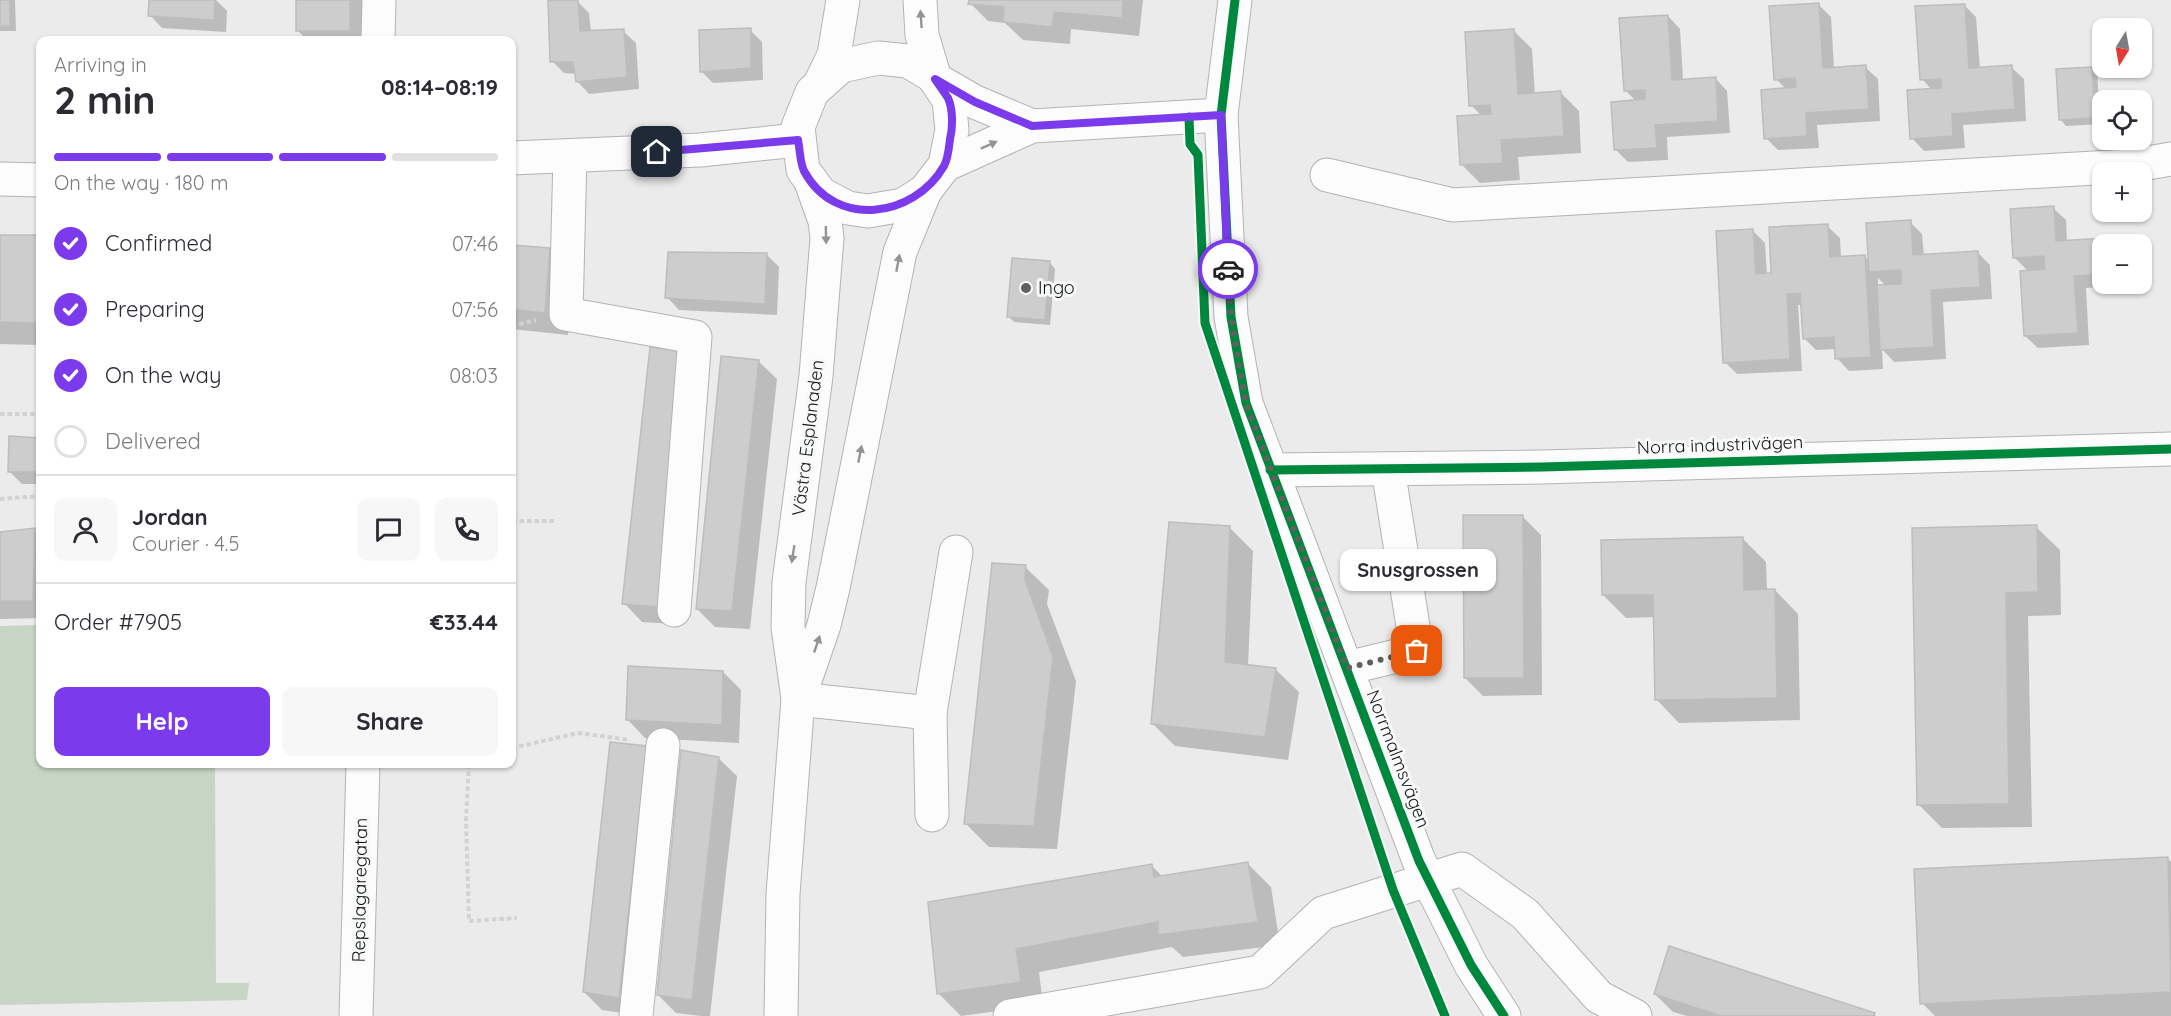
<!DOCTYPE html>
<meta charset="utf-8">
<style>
body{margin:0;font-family:Quicksand,sans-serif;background:#f7f7f7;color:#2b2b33;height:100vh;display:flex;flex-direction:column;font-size:22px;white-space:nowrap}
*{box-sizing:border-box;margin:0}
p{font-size:20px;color:#7c7c81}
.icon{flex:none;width:33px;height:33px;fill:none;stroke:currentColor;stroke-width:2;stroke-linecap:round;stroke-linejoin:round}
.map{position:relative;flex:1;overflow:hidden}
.side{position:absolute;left:36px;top:36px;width:480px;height:732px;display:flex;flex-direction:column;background:#fff;border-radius:12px;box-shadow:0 2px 4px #0004}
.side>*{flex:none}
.needle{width:39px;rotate:191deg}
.controls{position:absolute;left:2092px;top:18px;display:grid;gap:12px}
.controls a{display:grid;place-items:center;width:60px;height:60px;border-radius:12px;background:#fff;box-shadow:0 2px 4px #0004;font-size:30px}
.pin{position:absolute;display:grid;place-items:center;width:51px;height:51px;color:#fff;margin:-26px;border-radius:12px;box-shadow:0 3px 9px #0006}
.courier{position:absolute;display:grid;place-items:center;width:60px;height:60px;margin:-30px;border:4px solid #7c3aed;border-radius:50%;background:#fff;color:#222;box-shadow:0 2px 8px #0007}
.bubble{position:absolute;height:42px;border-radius:12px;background:#fff;box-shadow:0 2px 4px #0004;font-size:20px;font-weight:700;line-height:42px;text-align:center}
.headline em{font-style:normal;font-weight:700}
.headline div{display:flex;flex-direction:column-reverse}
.headline{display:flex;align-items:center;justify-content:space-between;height:102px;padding:0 18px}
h1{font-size:39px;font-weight:700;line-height:45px}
.bar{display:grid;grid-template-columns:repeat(4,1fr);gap:9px 6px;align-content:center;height:72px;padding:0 18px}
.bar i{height:8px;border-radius:4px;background:#e1e1e2}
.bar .selected{background:#7c3aed}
.bar p{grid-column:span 4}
.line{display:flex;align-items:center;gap:15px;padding:0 18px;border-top:2px solid #e1e1e2}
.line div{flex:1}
.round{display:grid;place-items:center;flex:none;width:63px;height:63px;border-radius:12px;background:#f7f7f7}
ol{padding:0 18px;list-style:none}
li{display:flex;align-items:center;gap:18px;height:66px}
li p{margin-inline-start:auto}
li .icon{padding:6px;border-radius:50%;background:#7c3aed;color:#fff;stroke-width:4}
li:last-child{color:#7c7c81}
li i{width:33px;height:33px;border:3px solid #e1e1e2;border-radius:50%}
.action{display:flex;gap:12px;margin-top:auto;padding:12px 18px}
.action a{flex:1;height:69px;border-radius:12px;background:#7c3aed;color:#fff;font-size:24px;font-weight:700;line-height:69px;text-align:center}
.action a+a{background:#f7f7f7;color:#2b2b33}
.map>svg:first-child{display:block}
.green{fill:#c7d6c4}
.shadow{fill:#0003;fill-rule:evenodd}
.building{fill:#cecdce;stroke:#bdbdbd;stroke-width:1.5}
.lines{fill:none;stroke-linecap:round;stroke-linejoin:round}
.minor-casing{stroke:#b3b3b3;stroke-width:35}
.path{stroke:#d2d2d2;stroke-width:4;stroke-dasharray:4.5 3;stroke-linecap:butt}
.minor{stroke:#fcfcfc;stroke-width:33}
.cycleway-casing{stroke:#f8f9fa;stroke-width:13}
.cycleway{stroke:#00873e;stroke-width:9}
.oneway{fill:#949494}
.done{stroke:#606060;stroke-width:6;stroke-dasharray:0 10.8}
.route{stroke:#7c3aed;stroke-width:8}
.poi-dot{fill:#606060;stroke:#f8f9fa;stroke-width:2}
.labels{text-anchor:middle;stroke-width:6;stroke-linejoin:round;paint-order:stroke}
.poi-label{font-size:18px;fill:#151515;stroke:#f8f9fa;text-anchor:start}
.street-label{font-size:18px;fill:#151515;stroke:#f8f9fa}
</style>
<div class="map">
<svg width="2171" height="1016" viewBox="0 0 2171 1016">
<rect width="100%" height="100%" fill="#ebebeb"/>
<polygon class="green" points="40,625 40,764 215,764 216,983 249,983 247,1000 0,1005 0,626"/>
<g class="shadow">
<polygon points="0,0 15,0 16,31 0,31"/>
<polygon points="151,0 216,0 227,11 226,32 162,28 150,15"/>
<polygon points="297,0 362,0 362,40 307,40 297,30"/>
<polygon points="550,0 577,1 589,13 591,32 623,31 636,43 639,89 589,94 577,81 576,74 564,73 552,61"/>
<polygon points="970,0 1143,0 1139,36 1071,29 1070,44 1023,40 1005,23 988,21 970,3"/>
<polygon points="1818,4 1831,17 1834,69 1865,67 1878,79 1880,121 1817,125 1819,148 1778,150 1766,138 1786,89 1776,79"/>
<polygon points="1964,5 1976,17 1980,69 2011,67 2024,79 2026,121 1963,125 1965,148 1924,151 1912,138 1932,90 1922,79"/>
<polygon points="1668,16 1680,29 1683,80 1715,78 1727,91 1730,133 1667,137 1668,160 1628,162 1616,150 1636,101 1625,90"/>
<polygon points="750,30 762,42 763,80 713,83 701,71"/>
<polygon points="1514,31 1532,49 1535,95 1561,93 1579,111 1581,153 1518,157 1520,180 1480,183 1461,164 1482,116 1471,105"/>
<polygon points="2092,68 2097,74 2101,124 2066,126 2061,120"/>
<polygon points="2053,208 2066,220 2067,242 2121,239 2127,244 2103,244 2103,284 2135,285 2086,288 2089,345 2038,348 2025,336 2029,272 2014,257"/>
<path d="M1910,222L1922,234L1924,256L1978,253L1990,265L1992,299L1943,302L1946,359L1894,362L1882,349L1883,369L1849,371L1837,358L1836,349L1816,350L1804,338L1802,305H1798L1802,371L1737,374L1725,362L1752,230L1765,243L1767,275H1773L1827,226L1840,238L1841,258L1865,256L1870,262ZM1878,278L1886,286H1878Z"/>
<polygon points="40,236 40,345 0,344 0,237"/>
<polygon points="512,246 550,249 573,273 568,335 512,329"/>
<polygon points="767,255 779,267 777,315 679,310 667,297"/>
<polygon points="1050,263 1055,269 1050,325 1014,322 1008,316"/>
<polygon points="651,349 675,624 642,622 624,603"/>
<polygon points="758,361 777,379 750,629 715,627 697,609"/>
<polygon points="10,437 40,439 40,484 22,484 10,472"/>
<polygon points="1522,516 1541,535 1542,695 1483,696 1465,678"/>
<polygon points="1229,527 1253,551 1248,666 1275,669 1299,692 1288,760 1175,746 1152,723"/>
<polygon points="2036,527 2060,550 2061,615 2028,616 2032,827 1942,828 1919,805 1914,529"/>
<polygon points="34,530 40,536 40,618 0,619 0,533"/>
<polygon points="1743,539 1766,562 1767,591 1775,590 1798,614 1800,720 1679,723 1656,699 1655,617 1626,618 1603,595"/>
<polygon points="1025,567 1049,590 1047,604 1076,681 1057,849 989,847 966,824"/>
<polygon points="723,672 741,690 739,743 645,738 627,719"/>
<polygon points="646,748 636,1015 602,1010 584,992"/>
<polygon points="718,758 737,776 710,1016 701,1016 676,1013 658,995"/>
<polygon points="2167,858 2171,862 2171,1016 1935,1016 1922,1003"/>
<polygon points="1248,864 1271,887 1280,945 1183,957 1172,947 1039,972 1043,1005 961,1016 938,993 1152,866 1163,877"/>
<polygon points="1655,994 1874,1015 1876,1016 1687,1016 1673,1012"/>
</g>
<g class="building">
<rect x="0" y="0" width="10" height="26"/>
<polygon points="149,0 215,0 214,20 148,16"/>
<rect x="296" y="0" width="54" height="31"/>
<polygon points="548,0 578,0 580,31 624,29 627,77 576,82 573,62 550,62"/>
<polygon points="969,0 1123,0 1122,18 1054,12 1052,27 1003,22 1004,7 968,4"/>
<polygon points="1819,3 1823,68 1866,65 1869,109 1806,113 1807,136 1764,139 1761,90 1796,87 1795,78 1774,80 1769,6"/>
<polygon points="1965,4 1969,68 2012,65 2015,109 1952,114 1953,136 1910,139 1907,90 1941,88 1941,79 1920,80 1915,6"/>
<polygon points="1668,15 1672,80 1716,77 1718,121 1655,125 1657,148 1614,150 1611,102 1645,99 1645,90 1624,91 1619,18"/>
<polygon points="751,28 751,68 700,72 699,30"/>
<polygon points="1514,29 1518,94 1561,91 1564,136 1501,140 1503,163 1460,165 1457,116 1491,114 1490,105 1469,106 1465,32"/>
<polygon points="2092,67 2095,118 2059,120 2056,69"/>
<polygon points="2054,206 2056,241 2121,237 2122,244 2103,244 2103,274 2074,276 2078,333 2024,336 2020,271 2045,269 2044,256 2013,258 2010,209"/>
<polygon points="1911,220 1913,255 1978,251 1980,287 1931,290 1934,347 1880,350 1877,285 1901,284 1901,270 1869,272 1866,223"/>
<polygon points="1828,224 1830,257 1865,255 1871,357 1835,359 1834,337 1803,339 1800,293 1787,294 1790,359 1723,363 1716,231 1753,229 1756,274 1771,273 1769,227"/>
<polygon points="0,235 40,235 40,323 0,322"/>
<polygon points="512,245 550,248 545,313 512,309"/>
<polygon points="668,252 767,253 765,304 665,298"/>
<polygon points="1012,258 1050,261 1045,320 1007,317"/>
<polygon points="650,347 684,351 658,607 622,604"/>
<polygon points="721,356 759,360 732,611 696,609"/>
<polygon points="9,436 40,438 40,472 8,472"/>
<polygon points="1463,515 1523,515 1524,678 1464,678"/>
<polygon points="1169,522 1230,526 1225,662 1276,668 1265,737 1151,724"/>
<polygon points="2037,525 2038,592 2006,593 2009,804 1917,805 1912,528"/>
<polygon points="35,528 33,601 0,601 0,532"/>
<polygon points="1743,537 1744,590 1775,589 1777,698 1655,700 1653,595 1602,595 1601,540"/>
<polygon points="992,563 1026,565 1025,580 1053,657 1034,826 964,824"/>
<polygon points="628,666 723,671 722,725 626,720"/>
<polygon points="610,742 647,746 619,998 583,992"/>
<polygon points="681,750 719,757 692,1000 657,995"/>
<polygon points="2168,857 2171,992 1920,1004 1914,869"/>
<polygon points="1248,862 1258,922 1158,935 1158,922 1016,949 1021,982 937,994 928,902 1152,864 1154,877"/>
<polygon points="1669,946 1875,1013 1874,1016 1721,1016 1654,994"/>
</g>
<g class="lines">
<defs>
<g id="minor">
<polyline points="920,0 922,35 935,79"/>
<polyline points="1235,0 1221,115 1231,317 1246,403 1419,861 1471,965 1504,1016"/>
<polyline points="378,40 379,0"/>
<polygon points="878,58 908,61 933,76 949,100 952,130 945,165 925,191 903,205 868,211 848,208 821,194 803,170 798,127 812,92 841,66"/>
<polyline points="935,79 975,102 1032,126"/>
<polyline points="820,84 834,55 843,0"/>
<polyline points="570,156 566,314 695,337 674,610"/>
<polyline points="512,158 700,150 798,140"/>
<polyline points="945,165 1032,126 1221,115"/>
<polyline points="1327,175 1453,205 2130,166 2171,159"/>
<polyline points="0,179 40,180"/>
<polyline points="1270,470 1542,467 2171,449"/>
<polyline points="1347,668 1417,651 1388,469"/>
<polyline points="800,695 824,625 833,588 900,252 925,191"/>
<polyline points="798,699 930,713 932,815"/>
<polyline points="930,713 956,552"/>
<polyline points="356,1016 363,764"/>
<polyline points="636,1016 663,745"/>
<polyline points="781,1016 783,894 798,699 788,627 789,582 816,376 827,238 825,221 810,179"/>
<polyline points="1010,1016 1260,972 1323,913 1462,869 1525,914 1599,997 1635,1016"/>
</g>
</defs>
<use href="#minor" class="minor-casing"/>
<g class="path">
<polyline points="512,326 536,320"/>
<polyline points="0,414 40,414"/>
<polyline points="0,499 40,496"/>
<polyline points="512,521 557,521"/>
<polyline points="512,748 578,733 630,740"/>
<polyline points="469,764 466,820 469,921 517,918"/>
</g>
<use href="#minor" class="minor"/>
<defs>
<g id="cycleway">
<polyline points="1235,0 1221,115 1231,317 1246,403 1419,861 1471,965 1504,1016"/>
<polyline points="1189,117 1190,144 1198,155 1205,323 1393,890 1445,1016"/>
<polyline points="1270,470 1542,467 2171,449"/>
</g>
</defs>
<use href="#cycleway" class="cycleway-casing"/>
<use href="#cycleway" class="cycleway"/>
</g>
<defs><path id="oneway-solid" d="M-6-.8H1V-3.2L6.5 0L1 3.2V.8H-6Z" transform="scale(1.5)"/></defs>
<g class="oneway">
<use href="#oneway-solid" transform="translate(921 19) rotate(-94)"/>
<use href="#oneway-solid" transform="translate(989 145) rotate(-24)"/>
<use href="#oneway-solid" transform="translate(826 235) rotate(89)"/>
<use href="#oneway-solid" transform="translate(898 263) rotate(-79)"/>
<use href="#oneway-solid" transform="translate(860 454) rotate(-79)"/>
<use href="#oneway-solid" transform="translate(793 554) rotate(99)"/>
<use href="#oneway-solid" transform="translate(817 644) rotate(-71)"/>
</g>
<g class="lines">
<polyline class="done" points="1228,269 1231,317 1246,404 1347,668 1417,651"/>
<path class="route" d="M657,152L798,140C800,150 800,163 804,171C835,229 914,218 944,166C948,159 949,148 950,139C953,128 953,109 948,98C944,92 939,85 935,79L975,102L1032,126L1221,115L1228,269"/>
</g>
<circle class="poi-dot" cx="1026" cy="288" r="6"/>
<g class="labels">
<g class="poi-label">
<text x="1038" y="294">Ingo</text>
</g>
<g class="street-label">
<text transform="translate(808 438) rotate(-83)" y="6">Västra Esplanaden</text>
<text transform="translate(1720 445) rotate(-2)" y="6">Norra industrivägen</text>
<text transform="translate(1398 759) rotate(69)" y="6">Norrmalmsvägen</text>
<text transform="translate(360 890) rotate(-89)" y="6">Repslagaregatan</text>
</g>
</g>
</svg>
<div class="controls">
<a><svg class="needle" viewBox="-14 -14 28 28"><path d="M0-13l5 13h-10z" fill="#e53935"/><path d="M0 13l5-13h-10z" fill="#7c7c81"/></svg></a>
<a><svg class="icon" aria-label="locate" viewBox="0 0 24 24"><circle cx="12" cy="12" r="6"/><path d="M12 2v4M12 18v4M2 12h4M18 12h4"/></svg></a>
<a>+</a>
<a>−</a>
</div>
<div class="pin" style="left:1417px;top:651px;background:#ea580c"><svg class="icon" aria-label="bag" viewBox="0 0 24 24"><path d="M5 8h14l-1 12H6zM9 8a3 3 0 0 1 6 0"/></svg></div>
<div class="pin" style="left:657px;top:152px;background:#1f2937"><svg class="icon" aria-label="home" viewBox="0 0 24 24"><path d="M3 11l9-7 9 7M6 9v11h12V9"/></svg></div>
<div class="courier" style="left:1228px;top:269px"><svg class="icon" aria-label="car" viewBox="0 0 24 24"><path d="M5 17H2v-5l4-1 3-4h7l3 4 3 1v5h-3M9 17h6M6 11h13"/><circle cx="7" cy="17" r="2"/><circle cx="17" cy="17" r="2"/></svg></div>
<div class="bubble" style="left:1340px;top:549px;width:156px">Snusgrossen</div>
<section class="side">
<div class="headline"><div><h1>2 min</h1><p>Arriving in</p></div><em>08:14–08:19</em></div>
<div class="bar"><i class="selected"></i><i class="selected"></i><i class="selected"></i><i></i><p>On the way · 180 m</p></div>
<ol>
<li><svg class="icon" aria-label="check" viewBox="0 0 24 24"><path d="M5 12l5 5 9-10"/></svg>Confirmed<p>07:46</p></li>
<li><svg class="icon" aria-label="check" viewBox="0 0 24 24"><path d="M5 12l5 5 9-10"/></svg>Preparing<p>07:56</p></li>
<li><svg class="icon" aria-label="check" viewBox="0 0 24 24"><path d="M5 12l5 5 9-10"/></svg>On the way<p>08:03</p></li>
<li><i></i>Delivered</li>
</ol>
<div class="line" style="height:108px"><a class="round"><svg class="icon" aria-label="person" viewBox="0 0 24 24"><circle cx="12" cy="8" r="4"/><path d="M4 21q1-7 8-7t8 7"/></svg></a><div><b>Jordan</b><p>Courier · 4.5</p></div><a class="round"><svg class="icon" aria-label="chat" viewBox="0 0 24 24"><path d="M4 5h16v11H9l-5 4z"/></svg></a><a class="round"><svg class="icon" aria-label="phone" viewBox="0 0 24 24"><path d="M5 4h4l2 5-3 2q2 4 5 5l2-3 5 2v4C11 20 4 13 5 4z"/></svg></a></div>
<div class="line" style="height:78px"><div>Order #7905</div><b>€33.44</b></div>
<div class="action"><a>Help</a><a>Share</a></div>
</section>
</div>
